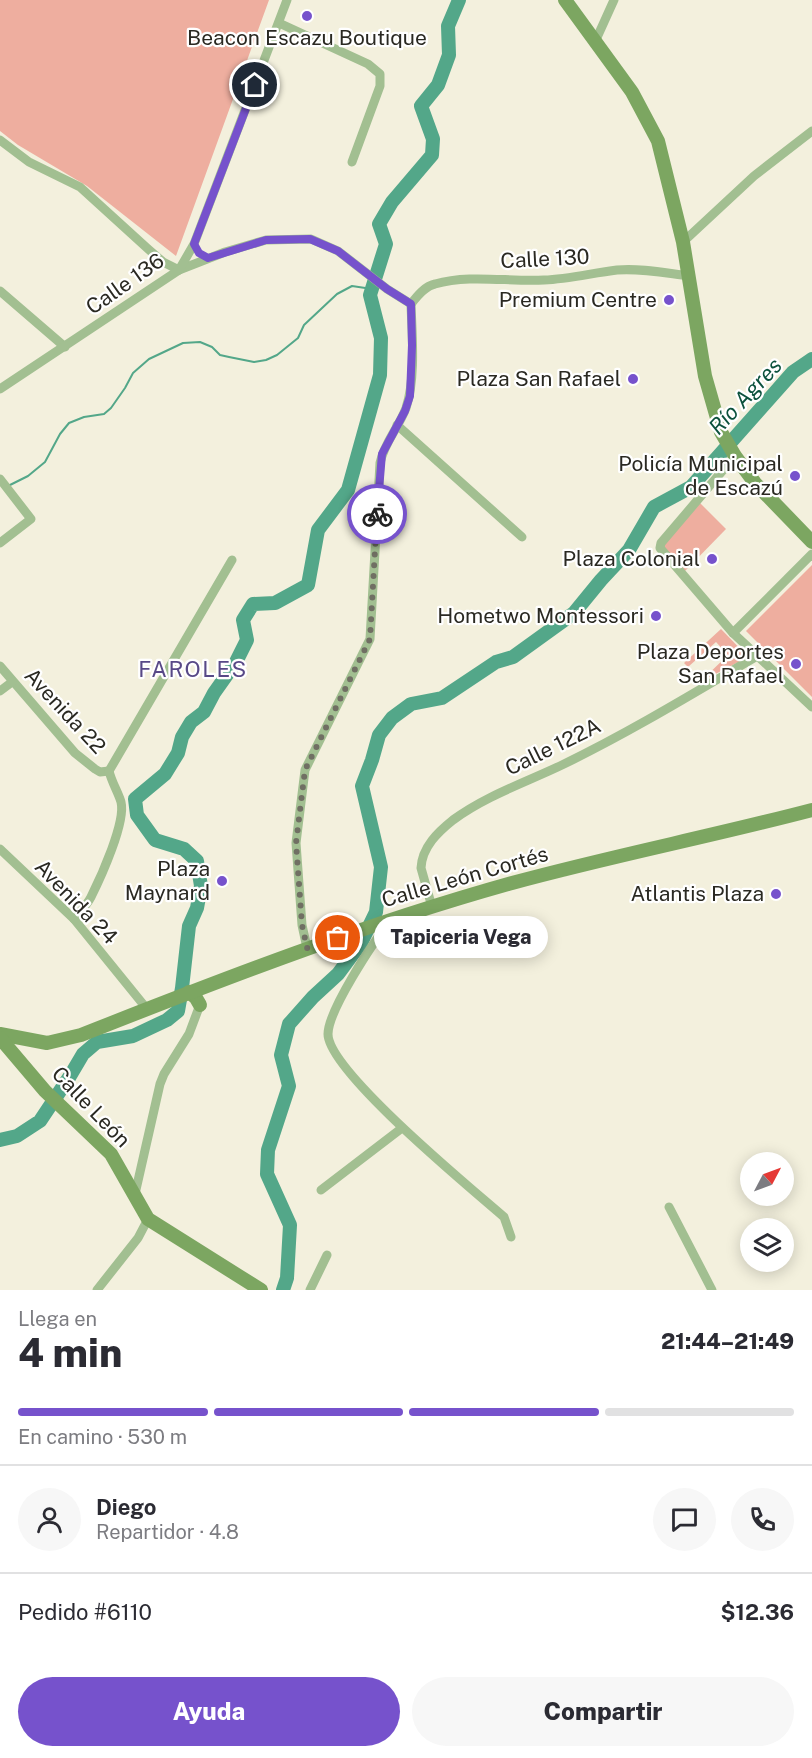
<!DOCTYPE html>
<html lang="es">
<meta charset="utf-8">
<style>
body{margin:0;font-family:"Public Sans",sans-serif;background:#f7f7f7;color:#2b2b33;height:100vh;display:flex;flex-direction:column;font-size:22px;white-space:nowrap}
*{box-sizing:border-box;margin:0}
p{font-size:20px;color:#7c7c81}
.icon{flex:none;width:33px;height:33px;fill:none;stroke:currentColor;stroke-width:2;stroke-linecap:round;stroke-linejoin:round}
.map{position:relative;height:1290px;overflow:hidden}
.side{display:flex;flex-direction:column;background:#fff;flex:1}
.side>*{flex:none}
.needle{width:39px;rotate:49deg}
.fabs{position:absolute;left:740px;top:1152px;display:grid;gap:12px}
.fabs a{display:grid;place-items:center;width:54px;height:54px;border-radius:50%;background:#fff;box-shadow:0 3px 15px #0003;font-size:30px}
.pin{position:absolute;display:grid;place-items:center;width:51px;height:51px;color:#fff;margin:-26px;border:3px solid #fff;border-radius:50%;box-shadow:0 2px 6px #0007}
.courier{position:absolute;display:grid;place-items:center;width:60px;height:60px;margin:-30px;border:4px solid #7652cc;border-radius:50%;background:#fff;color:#222;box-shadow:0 2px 8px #0007}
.bubble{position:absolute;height:42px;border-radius:21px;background:#fff;box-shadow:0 3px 15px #0003;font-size:20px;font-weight:800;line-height:42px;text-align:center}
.summary em{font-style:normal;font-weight:800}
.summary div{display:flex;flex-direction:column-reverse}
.summary{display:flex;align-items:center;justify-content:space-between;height:102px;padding:0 18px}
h1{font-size:39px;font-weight:800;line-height:45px}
.bar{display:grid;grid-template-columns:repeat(4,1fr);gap:9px 6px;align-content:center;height:72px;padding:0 18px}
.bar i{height:8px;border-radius:4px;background:#e1e1e2}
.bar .selected{background:#7652cc}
.bar p{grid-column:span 4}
.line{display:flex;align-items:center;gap:15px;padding:0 18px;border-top:2px solid #e1e1e2}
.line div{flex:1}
.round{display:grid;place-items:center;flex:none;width:63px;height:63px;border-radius:32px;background:#f7f7f7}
.cta{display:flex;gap:12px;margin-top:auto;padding:12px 18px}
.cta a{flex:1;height:69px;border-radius:36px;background:#7652cc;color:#fff;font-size:24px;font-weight:800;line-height:69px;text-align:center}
.cta a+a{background:#f7f7f7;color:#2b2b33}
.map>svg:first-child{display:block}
.green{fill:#eeae9f}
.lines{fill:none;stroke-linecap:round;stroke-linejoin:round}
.stream{stroke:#53a789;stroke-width:2}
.river{stroke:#53a789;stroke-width:14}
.minor{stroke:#a2bf91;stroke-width:9}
.secondary{stroke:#7ca661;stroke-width:14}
.done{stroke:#706f63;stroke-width:6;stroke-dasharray:0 10.8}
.route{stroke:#7652cc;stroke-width:8}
.poi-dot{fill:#7652cc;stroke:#fff;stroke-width:2}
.labels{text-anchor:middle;stroke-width:4.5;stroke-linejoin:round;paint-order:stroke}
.poi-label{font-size:21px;fill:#2a2922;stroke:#fff;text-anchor:end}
.street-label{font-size:21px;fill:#2a2922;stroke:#fff}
.water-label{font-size:22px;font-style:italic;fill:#0c523d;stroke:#fff}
.neighbourhood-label{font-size:22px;letter-spacing:1.5px;fill:#584987;stroke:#fff}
</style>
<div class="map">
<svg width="812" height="1290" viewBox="0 0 812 1290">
<rect width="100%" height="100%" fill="#f3f0dd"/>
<g class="green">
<polygon points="0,0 269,0 176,256 87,186 18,145 0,131"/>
<polygon points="700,503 726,529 684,572 662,547"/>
<polygon points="812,565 812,697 746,631"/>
<polygon points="721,629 748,657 700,682 728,655 716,642 688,667 684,663"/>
</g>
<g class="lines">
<polyline class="stream" points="8,486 28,476 45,462 60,434 69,423 84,417 104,414 111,408 125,388 133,373 149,359 183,343 200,342 212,347 220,355 229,357 254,362 266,360 277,355 298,338 304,325 337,294 352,286 372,289"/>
<g class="river">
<polyline points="0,1140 17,1136 40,1121 70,1076 83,1054 97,1042 133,1036 167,1020 178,1011 182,988 189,926 197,908 201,886 197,861 184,849 155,840 137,815 135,799 165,774 178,753 182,737 191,722 204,712 214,693 236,662 247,640 243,620 253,604 275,603 308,585 318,530 348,490 380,375 381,338 370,295 386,244 379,224 392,202 432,155 433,139 421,106 438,85 449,55 448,26 459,0"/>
<polyline points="283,1290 287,1278 290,1225 267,1174 268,1150 289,1086 281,1055 289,1024 313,997 338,974 361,943 376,912 381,867 362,786 372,760 379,735 392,718 411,704 442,698 496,662 513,657 574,613 601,580 629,550 654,507 691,487 793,372 812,359"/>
</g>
<g class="minor">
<polyline points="279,23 368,64 380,74 380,86 352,162"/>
<polyline points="595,42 614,0"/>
<polyline points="0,140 29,162 80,187 147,248 163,262 179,270"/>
<polyline points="683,242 754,176 812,131"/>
<polyline points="179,270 225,252 266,240 311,239 338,251 387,289 411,304"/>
<polyline points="0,291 65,347"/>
<path d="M411,304C417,296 425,286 435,284C470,274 508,282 544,280C569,279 592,273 617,270C641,268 665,273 689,276"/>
<polyline points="0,389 179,270 194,244 287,0"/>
<polyline points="397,425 522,537"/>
<polyline points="735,456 661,543 660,548 733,633 812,707"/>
<polyline points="0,479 31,519 0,543"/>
<polyline points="733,633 812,554"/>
<polyline points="0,666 75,753 95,769 100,772 109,771"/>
<polyline points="0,691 12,682"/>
<polyline points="109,771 232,560"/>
<polyline points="0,849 74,919 147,1009"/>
<path d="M432,907L421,868C422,847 438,832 453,820C487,795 527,782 564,764C630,732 694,693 757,656"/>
<path d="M74,919C80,912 87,905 91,897C101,877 126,822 121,802C118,792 112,783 109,771"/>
<path d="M389,923C373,942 328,1011 328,1034C328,1071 472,1189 504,1217L511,1237"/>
<path d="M307,948L302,925L296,843L305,770L370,639L380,463C384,443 399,427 406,408C416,378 412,335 411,304"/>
<polyline points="321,1190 402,1128"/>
<polyline points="135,1194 160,1084 164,1074 189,1034 201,1002"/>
<polyline points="669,1207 712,1290"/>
<polyline points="97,1290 138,1238 148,1219"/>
<polyline points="310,1290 327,1255"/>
</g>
<g class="secondary">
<polyline points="565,0 632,92 658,141 683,242 705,376 721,432 735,456 755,483 812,542"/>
<polyline points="189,992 196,998 200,1005"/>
<path d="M0,1034L47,1043L81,1035C223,979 365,924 512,883C611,856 713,836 812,810"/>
<polyline points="0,1038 45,1091 111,1154 148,1219 261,1290"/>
</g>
</g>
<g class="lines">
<polyline class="done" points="338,938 307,948 302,925 296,843 305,770 370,639 377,514"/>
<polyline class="route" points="255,85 194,244 199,253 208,258 266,240 310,239 338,251 387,289 411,304 412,345 410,396 405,411 382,454 377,514"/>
</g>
<g class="poi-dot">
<circle cx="307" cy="16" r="6"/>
<circle cx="669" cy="300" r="6"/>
<circle cx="633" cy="379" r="6"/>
<circle cx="795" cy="476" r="6"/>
<circle cx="712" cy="559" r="6"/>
<circle cx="656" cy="616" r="6"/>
<circle cx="796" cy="664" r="6"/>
<circle cx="222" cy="881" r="6"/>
<circle cx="776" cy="894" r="6"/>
</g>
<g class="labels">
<g class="poi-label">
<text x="307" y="45" text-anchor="middle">Beacon Escazu Boutique</text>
<text x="657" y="307">Premium Centre</text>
<text x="621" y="386">Plaza San Rafael</text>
<text x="783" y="471">Policía Municipal<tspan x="783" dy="24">de Escazú</tspan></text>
<text x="700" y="566">Plaza Colonial</text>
<text x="644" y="623">Hometwo Montessori</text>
<text x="784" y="659">Plaza Deportes<tspan x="784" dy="24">San Rafael</tspan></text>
<text x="210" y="876">Plaza<tspan x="210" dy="24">Maynard</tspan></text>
<text x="764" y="901">Atlantis Plaza</text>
</g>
<g class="street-label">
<text transform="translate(545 259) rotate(-3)" y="7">Calle 130</text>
<text transform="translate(125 284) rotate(-35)" y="7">Calle 136</text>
<text transform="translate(65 711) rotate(47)" y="7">Avenida 22</text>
<text transform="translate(553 747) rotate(-26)" y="7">Calle 122A</text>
<text transform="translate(465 877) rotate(-16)" y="7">Calle León Cortés</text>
<text transform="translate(76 902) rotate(46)" y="7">Avenida 24</text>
<text transform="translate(91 1107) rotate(46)" y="7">Calle León</text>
</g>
<g class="water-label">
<text transform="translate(745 396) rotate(-47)" y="8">Río Agres</text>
</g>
<g class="neighbourhood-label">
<text x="193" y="677">FAROLES</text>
</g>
</g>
</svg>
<div class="fabs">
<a><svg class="needle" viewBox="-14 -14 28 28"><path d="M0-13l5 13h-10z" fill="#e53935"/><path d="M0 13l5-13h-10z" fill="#7c7c81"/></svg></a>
<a><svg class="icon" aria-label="layers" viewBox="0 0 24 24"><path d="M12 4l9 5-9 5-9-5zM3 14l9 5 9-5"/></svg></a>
</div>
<div class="pin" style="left:338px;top:938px;background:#ea580c"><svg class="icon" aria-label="bag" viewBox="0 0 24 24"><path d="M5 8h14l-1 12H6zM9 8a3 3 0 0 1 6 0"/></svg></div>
<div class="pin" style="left:255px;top:85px;background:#1f2937"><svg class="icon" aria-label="home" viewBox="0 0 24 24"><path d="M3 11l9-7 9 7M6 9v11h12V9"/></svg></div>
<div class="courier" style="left:377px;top:514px"><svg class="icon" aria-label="bike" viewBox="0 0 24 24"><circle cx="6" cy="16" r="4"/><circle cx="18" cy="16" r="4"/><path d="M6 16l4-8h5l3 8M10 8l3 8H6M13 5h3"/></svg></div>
<div class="bubble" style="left:374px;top:916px;width:174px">Tapiceria Vega</div>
</div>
<section class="side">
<div class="summary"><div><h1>4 min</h1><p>Llega en</p></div><em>21:44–21:49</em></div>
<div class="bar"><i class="selected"></i><i class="selected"></i><i class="selected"></i><i></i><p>En camino · 530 m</p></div>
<div class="line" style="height:108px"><a class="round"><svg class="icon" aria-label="person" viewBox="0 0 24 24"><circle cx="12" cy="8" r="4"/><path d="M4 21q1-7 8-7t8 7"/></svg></a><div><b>Diego</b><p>Repartidor · 4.8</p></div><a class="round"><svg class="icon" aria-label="chat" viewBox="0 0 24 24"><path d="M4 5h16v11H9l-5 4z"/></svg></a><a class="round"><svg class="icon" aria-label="phone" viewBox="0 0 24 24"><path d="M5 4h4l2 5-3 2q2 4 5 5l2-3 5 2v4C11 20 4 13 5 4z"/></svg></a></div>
<div class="line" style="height:78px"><div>Pedido #6110</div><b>$12.36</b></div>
<div class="cta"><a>Ayuda</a><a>Compartir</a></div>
</section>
